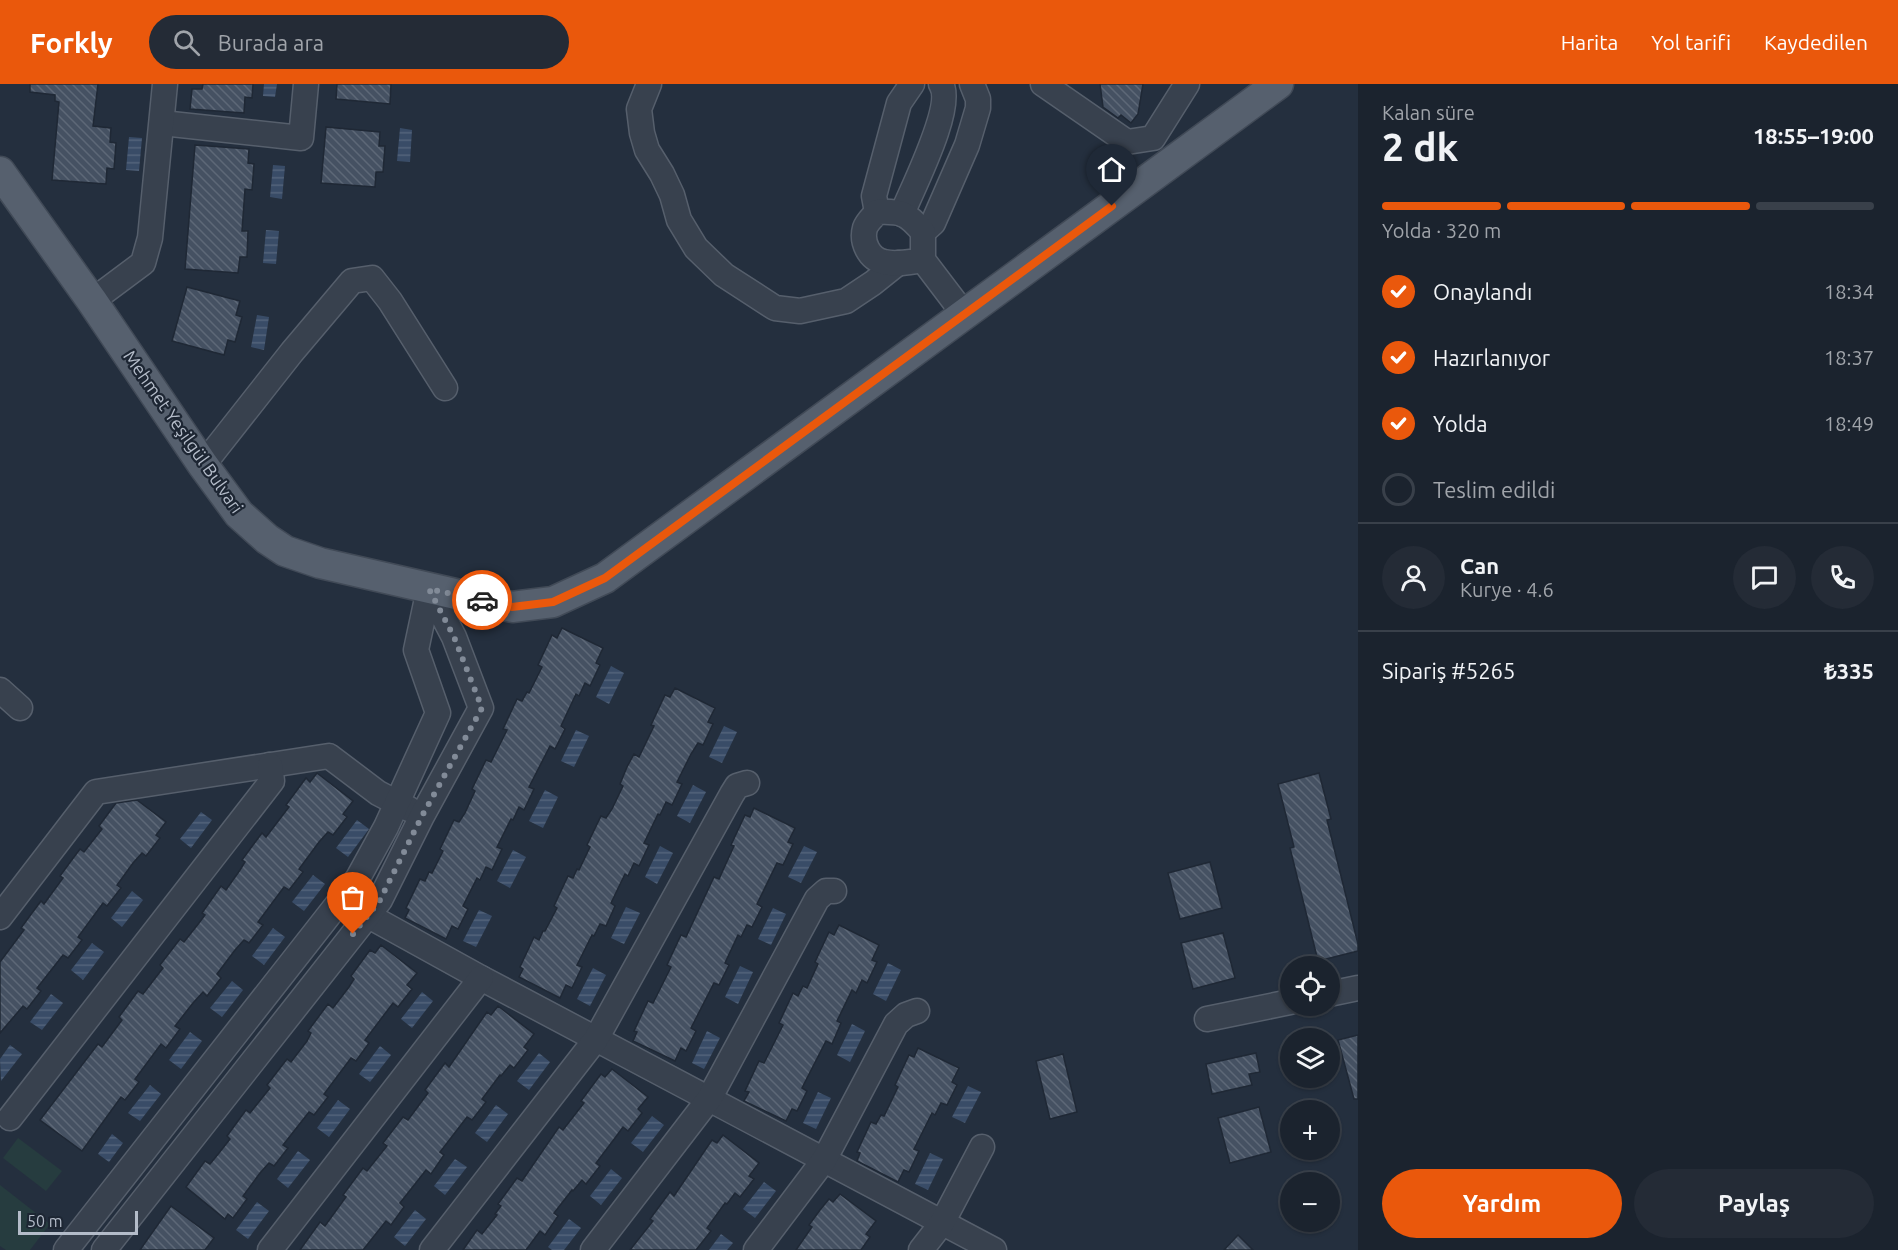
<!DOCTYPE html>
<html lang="tr">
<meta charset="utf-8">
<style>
body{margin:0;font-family:Ubuntu,sans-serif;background:#242b36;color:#f1f3f6;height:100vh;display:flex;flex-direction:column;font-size:22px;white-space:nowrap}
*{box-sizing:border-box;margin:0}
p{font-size:20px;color:#a0a4aa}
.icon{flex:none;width:33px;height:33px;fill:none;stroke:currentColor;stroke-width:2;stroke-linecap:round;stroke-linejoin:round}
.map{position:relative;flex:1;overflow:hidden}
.sheet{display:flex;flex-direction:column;background:#1b232e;width:540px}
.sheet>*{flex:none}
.fabs{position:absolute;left:1280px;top:872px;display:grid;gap:12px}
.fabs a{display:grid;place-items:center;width:60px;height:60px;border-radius:50%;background:#1b232e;box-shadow:0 2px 4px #0004,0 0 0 2px #39404a;font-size:30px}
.scale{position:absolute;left:18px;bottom:15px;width:120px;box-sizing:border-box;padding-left:6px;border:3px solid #b4bcc9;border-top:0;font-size:16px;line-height:21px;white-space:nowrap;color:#b4bcc9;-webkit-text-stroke:4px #1d2633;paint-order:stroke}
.pin{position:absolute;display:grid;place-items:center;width:51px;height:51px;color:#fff;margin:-62px -26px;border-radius:50% 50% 50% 0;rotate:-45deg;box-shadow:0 0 6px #0007}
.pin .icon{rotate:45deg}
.courier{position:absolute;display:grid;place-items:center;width:60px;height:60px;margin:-30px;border:4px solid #ea580c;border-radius:50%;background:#fff;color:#222;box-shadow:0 2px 8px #0007}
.summary em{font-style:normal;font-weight:700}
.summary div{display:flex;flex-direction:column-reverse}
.summary{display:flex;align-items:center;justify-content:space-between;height:102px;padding:0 24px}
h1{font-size:39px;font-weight:700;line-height:45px}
.bar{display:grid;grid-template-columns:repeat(4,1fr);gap:9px 6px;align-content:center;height:72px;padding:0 24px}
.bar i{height:8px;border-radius:4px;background:#39404a}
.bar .current{background:#ea580c}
.bar p{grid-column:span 4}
.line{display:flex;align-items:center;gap:15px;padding:0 24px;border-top:2px solid #39404a}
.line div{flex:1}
.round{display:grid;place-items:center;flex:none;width:63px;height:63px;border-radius:32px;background:#242b36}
ol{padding:0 24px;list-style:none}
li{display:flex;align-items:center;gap:18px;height:66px}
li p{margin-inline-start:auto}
li .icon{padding:6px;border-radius:50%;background:#ea580c;color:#fff;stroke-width:4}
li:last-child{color:#a0a4aa}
li i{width:33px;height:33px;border:3px solid #39404a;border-radius:50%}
.action{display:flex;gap:12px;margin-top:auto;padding:12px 24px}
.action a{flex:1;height:69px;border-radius:36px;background:#ea580c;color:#fff;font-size:24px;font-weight:700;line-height:69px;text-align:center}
.action a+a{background:#242b36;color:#f1f3f6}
header{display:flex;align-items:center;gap:36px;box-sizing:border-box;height:84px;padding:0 30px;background:#ea580c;color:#fff}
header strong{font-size:28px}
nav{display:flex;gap:33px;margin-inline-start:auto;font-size:21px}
.search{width:420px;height:54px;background:#242b36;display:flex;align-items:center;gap:15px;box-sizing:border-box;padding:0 21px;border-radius:33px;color:#a0a4aa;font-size:22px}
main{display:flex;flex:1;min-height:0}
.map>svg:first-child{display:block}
.garden{fill:#263c3f}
.water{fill:url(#water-rules)}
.building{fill:url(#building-back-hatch);stroke:#1f2835;stroke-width:1.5}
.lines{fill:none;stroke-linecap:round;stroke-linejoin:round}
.minor-casing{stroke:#565f6c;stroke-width:27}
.major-casing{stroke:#414a57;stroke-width:33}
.minor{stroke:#38414e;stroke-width:24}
.major{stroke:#56606e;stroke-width:30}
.done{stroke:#828b98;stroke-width:6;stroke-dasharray:0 10.8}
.route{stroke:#ea580c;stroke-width:8}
.labels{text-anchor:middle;stroke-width:4.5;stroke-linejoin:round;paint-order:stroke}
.street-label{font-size:18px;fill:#b4bcc9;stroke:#1d2633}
</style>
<header>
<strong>Forkly</strong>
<div class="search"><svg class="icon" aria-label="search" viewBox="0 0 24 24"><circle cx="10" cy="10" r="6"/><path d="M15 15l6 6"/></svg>Burada ara</div>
<nav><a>Harita</a><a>Yol tarifi</a><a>Kaydedilen</a></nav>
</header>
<main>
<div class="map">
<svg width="1358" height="1166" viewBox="0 0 1358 1166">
<defs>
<pattern id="water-rules" width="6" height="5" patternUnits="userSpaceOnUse" patternTransform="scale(1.5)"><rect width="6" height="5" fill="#394c67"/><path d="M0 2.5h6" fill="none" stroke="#53647b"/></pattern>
<pattern id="building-back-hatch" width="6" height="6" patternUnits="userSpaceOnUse" patternTransform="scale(1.5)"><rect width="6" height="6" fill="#455162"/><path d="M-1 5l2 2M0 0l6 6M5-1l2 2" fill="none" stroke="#5d6877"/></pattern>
</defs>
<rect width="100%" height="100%" fill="#242f3e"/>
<g class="garden">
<polygon points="18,1054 62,1087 46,1107 3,1074"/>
<polygon points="0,1101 50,1140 30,1166 6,1166 0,1162"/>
</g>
<g class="water">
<polygon points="264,0 277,0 275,13 263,12"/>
<polygon points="400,44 412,46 410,78 397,77"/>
<polygon points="129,53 142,54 139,87 126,86"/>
<polygon points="273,81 285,82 282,115 270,113"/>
<polygon points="266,146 279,147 276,180 263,179"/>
<polygon points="257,231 269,233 264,266 251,263"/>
<polygon points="611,582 624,589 609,620 596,613"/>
<polygon points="724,642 737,648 722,679 709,673"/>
<polygon points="576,646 589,652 574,683 561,677"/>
<polygon points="693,701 706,708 690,739 677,732"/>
<polygon points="545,706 558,713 543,744 529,737"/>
<polygon points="201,728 212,736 191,764 180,755"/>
<polygon points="357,736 369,745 348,773 336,764"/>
<polygon points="660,762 673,769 657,800 645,793"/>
<polygon points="804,762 817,768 801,799 788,793"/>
<polygon points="513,766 526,773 510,804 497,797"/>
<polygon points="313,791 325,800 304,827 292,818"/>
<polygon points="132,807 143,816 122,843 111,834"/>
<polygon points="626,823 640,829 624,860 611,854"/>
<polygon points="773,824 786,830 771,861 758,855"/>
<polygon points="479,826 492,832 476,863 463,857"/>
<polygon points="273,844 285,853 264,881 252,872"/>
<polygon points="92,859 104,868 83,896 71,886"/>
<polygon points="888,879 901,886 886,917 873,910"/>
<polygon points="740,882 753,888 738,920 725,913"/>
<polygon points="593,884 606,891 590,922 577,915"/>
<polygon points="232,897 243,906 222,933 210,924"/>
<polygon points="422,908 433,917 412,944 401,935"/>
<polygon points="51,910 63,919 42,946 30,938"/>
<polygon points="852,940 865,947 850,978 837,971"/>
<polygon points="707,947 720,954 704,985 692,979"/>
<polygon points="190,948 202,957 181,985 169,976"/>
<polygon points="10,961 22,970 1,997 0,975"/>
<polygon points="380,962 391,971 370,998 359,990"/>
<polygon points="539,969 550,978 529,1006 517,997"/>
<polygon points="150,1001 161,1010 140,1037 128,1029"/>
<polygon points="968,1002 981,1008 965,1039 952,1033"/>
<polygon points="818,1008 831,1014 816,1045 803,1039"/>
<polygon points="338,1016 350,1025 329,1053 317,1044"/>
<polygon points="496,1021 508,1030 487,1058 475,1049"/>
<polygon points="652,1032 664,1041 643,1068 631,1059"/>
<polygon points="112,1050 123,1059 109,1078 98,1070"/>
<polygon points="298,1067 310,1076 288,1104 277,1095"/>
<polygon points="930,1069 943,1075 928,1106 915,1100"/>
<polygon points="455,1075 467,1083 445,1111 434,1102"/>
<polygon points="611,1085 622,1094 601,1121 590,1112"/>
<polygon points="764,1098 776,1107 755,1134 743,1125"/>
<polygon points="257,1118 269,1127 248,1155 236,1146"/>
<polygon points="415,1126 426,1135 405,1162 394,1153"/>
<polygon points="569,1135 581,1144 564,1166 552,1166 548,1163"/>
<polygon points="721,1150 733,1159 727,1166 709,1166"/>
</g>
<g class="building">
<polygon points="30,0 98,0 93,42 111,44 110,58 116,59 114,85 107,84 106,100 52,96 59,18 55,17 55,11 30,8"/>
<polygon points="203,0 253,0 252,14 245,13 244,29 190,25 192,5 202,5"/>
<polygon points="337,0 391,0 390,20 336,15"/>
<polygon points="1100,0 1143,0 1138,30 1131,39 1121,31 1118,34 1103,23"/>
<polygon points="326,43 380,48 379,62 385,62 383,88 376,88 375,103 321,99"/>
<polygon points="195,61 249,65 248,79 254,80 252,106 245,105 242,147 248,147 247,173 240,173 238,189 185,185"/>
<polygon points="187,203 240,217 236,231 242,233 235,258 228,256 224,271 172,257"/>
<polygon points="562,544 603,564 596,579 600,581 590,602 585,599 579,612 576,610 561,642 565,645 555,665 550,662 529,703 534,705 524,726 519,723 513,736 511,735 497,763 502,765 492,786 486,783 480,796 477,794 463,822 468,825 458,845 452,842 446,855 405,834 409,826 406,824 420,795 425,797 429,788 432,789 443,767 440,765 454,736 459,738 465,729 475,707 472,705 486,676 491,678 507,646 503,645 517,615 522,617 527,608 529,609 542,583 538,581 552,551 557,554"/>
<polygon points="675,604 715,624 708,638 713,640 703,661 698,659 691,670 677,698 682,700 672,721 666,718 660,731 658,730 644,759 649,761 639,782 634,779 628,792 625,790 611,819 615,822 606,842 600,840 594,852 592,851 577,881 582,883 572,904 566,901 560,914 519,893 523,885 520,883 534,853 539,856 543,847 545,847 557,824 554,822 568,792 573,794 577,785 579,786 590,763 587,761 601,732 606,734 612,725 623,702 620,700 627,683 634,670 639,673 654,642 651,641 665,611 670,613"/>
<polygon points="317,689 353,717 343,730 347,733 333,751 328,748 319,758 299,785 303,788 289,806 284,803 258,838 263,841 249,859 244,856 235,866 217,890 221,894 207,912 203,908 193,919 175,942 180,945 166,964 161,960 135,995 139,998 125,1016 121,1013 82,1067 40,1036 98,960 102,963 122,936 119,933 138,907 143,910 163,884 160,881 180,855 184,858 199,839 205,831 202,829 221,802 226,806 240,786 245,778 242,776 253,761 262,749 266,753 289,723 286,721 306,694 310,698"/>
<polygon points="1319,689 1331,735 1327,736 1358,860 1358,867 1318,877 1290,764 1294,763 1278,700"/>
<polygon points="137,716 166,738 156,751 160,754 146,772 142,769 133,779 117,801 121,804 107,822 103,819 78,853 82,856 68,874 63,871 37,904 41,907 27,925 23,922 0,949 0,878 24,846 21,844 32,829 41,817 44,820 63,794 60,792 71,777 80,765 84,768 102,745 99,742 116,719"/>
<polygon points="754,724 795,744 788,758 793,760 783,781 777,779 757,820 762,823 752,843 747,841 741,853 738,851 725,879 729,881 719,901 714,899 691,944 696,947 686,967 681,964 675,977 633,957 637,948 634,947 648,917 653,919 671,883 667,881 681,851 686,853 714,793 719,795 734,762 731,761 745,731 750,733"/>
<polygon points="1210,778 1222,824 1180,835 1168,789"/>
<polygon points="839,841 879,861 872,876 877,878 867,899 862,896 856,909 852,906 837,937 841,939 832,960 826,957 802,1004 807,1007 797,1027 792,1025 786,1037 744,1017 749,1008 745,1007 759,977 764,979 783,941 779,939 793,909 798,912 803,902 807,904 818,880 815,878 829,848 834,851"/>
<polygon points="1223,849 1235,894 1193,905 1181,859"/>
<polygon points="381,861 417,889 407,901 412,905 398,923 393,919 365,956 369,959 356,977 351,974 324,1010 328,1013 314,1031 309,1028 283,1061 288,1064 274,1082 269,1079 260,1089 243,1112 247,1115 233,1134 228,1130 225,1135 186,1103 205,1077 210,1080 219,1069 230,1055 227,1052 246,1026 250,1029 270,1004 267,1001 287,975 291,978 307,957 311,949 308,947 328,920 333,924 349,903 354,895 351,892 370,866 375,869"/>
<polygon points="498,922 534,950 524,963 528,966 514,984 510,981 501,992 500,991 482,1015 486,1018 472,1036 467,1033 440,1068 444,1071 431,1090 426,1086 400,1119 404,1123 391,1141 386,1137 363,1166 300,1166 320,1138 325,1142 346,1113 343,1111 363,1084 367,1087 387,1062 383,1059 403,1033 408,1036 428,1009 425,1006 445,979 449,983 487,928 491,931"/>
<polygon points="1358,951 1358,1015 1354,1015 1338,956"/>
<polygon points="918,964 959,984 952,998 957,1001 947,1021 941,1019 935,1031 932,1029 914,1065 919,1067 909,1088 904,1086 898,1098 857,1077 860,1069 857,1068 871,1038 876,1040 881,1031 884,1032 898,1003 895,1001 909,971 914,973"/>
<polygon points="1256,969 1260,988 1249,990 1252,1001 1212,1010 1206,980"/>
<polygon points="1063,970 1077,1028 1050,1035 1036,977"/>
<polygon points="612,985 648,1013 638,1025 642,1029 628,1047 623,1043 615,1054 596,1079 600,1082 586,1100 582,1096 573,1107 572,1106 554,1129 558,1132 545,1151 540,1147 526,1166 463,1166 477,1146 482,1150 497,1131 495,1130 501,1122 498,1120 509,1105 517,1094 522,1097 559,1043 563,1046 584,1019 581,1017 601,990 605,993"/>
<polygon points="1259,1023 1271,1068 1230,1079 1218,1034"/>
<polygon points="723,1051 759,1079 749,1092 754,1095 740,1113 735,1109 727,1120 725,1119 707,1144 711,1147 696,1166 630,1166 653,1137 650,1135 670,1108 674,1112 712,1056 717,1059"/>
<polygon points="840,1110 876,1137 866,1150 870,1153 861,1166 796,1166 812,1143 809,1141 820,1126 829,1115 833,1118"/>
<polygon points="171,1122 214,1154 205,1166 140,1166"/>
<polygon points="1238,1151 1253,1166 1224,1166"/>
</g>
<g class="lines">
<defs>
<g id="minor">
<polyline points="649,0 639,25 642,49 647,66 662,90 672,111 679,136 696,164 724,191 775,224 800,227 846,217 873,199 898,179"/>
<polyline points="1043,0 1127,58 1153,54 1187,0"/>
<polyline points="162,39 301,54 306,0"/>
<polyline points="877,128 874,112 899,19 912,0"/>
<path d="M902,130C912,105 955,22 941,0"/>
<polyline points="923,148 933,139 967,61 978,24 978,15 972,0"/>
<path d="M923,176C911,178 896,181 884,178C869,175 861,158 865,144C867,138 873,133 877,128C902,127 907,129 923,148V176L964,230"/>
<polyline points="92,217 143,179 150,154 165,0"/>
<polyline points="203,381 292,268 352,197 372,194 390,217 445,304"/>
<polyline points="0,606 20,624"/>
<polyline points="354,822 367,831 481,894 994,1166"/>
<polyline points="0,833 96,708 329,672 378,709 409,725"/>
<polyline points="1329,910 1358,904"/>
<polyline points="1207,935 1290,918"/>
<polyline points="10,1034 272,697 270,681"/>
<polyline points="66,1166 358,794 386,743 438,629 416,566 429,505 454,553 481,624 422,732 380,816 104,1166"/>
<polyline points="270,1166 481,894"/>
<polyline points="432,1166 596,955 732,710 737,702 747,699"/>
<polyline points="593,1166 709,1015 817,815 826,807 834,807"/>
<polyline points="756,1166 824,1076 896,940 906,931 917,927"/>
<polyline points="921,1166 942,1139 982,1063"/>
</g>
<polyline id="major" points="0,88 92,217 203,381 239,430 267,455 285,467 320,479 512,523 553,518 605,494 1278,0"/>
</defs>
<use href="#minor" class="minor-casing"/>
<use href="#major" class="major-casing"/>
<use href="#minor" class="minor"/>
<use href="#major" class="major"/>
</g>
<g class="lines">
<polyline class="done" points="353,850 380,816 422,732 482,624 454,553 429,505 482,516"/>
<polyline class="route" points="482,516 512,523 553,518 605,494 1112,122"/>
</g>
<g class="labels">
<g class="street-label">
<text transform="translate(183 348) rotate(55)" y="6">Mehmet Yeşilgül Bulvari</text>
</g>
</g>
</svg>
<div class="fabs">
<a><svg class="icon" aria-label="locate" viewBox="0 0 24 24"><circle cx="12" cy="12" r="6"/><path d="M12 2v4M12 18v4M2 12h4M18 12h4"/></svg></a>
<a><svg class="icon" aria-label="layers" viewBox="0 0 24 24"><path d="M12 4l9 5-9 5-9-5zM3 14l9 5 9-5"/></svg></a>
<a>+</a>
<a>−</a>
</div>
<div class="scale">50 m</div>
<div class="pin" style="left:353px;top:850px;background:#ea580c"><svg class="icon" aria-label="bag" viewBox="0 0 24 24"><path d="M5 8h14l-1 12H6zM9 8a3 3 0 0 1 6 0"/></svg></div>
<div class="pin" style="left:1112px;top:122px;background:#1f2937"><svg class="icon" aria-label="home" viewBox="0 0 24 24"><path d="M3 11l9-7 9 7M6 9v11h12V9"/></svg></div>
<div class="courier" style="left:482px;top:516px"><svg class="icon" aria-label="car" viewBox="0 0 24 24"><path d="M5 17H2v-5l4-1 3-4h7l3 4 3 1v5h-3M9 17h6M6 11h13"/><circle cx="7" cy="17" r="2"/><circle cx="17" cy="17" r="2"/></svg></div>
</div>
<section class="sheet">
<div class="summary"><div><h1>2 dk</h1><p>Kalan süre</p></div><em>18:55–19:00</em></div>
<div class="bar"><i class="current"></i><i class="current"></i><i class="current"></i><i></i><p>Yolda · 320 m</p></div>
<ol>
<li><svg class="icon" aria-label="check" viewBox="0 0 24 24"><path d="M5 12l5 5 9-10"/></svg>Onaylandı<p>18:34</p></li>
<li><svg class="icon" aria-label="check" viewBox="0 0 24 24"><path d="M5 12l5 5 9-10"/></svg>Hazırlanıyor<p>18:37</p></li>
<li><svg class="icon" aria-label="check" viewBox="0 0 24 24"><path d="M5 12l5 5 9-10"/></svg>Yolda<p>18:49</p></li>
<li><i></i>Teslim edildi</li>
</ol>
<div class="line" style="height:108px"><a class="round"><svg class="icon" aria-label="person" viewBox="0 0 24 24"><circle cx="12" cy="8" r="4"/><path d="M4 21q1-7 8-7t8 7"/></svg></a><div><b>Can</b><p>Kurye · 4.6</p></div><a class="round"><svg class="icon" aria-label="chat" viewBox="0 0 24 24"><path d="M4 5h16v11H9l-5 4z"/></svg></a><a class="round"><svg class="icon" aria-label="phone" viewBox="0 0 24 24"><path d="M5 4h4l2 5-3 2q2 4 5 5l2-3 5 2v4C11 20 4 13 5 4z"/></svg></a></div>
<div class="line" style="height:78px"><div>Sipariş #5265</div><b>₺335</b></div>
<div class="action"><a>Yardım</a><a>Paylaş</a></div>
</section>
</main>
